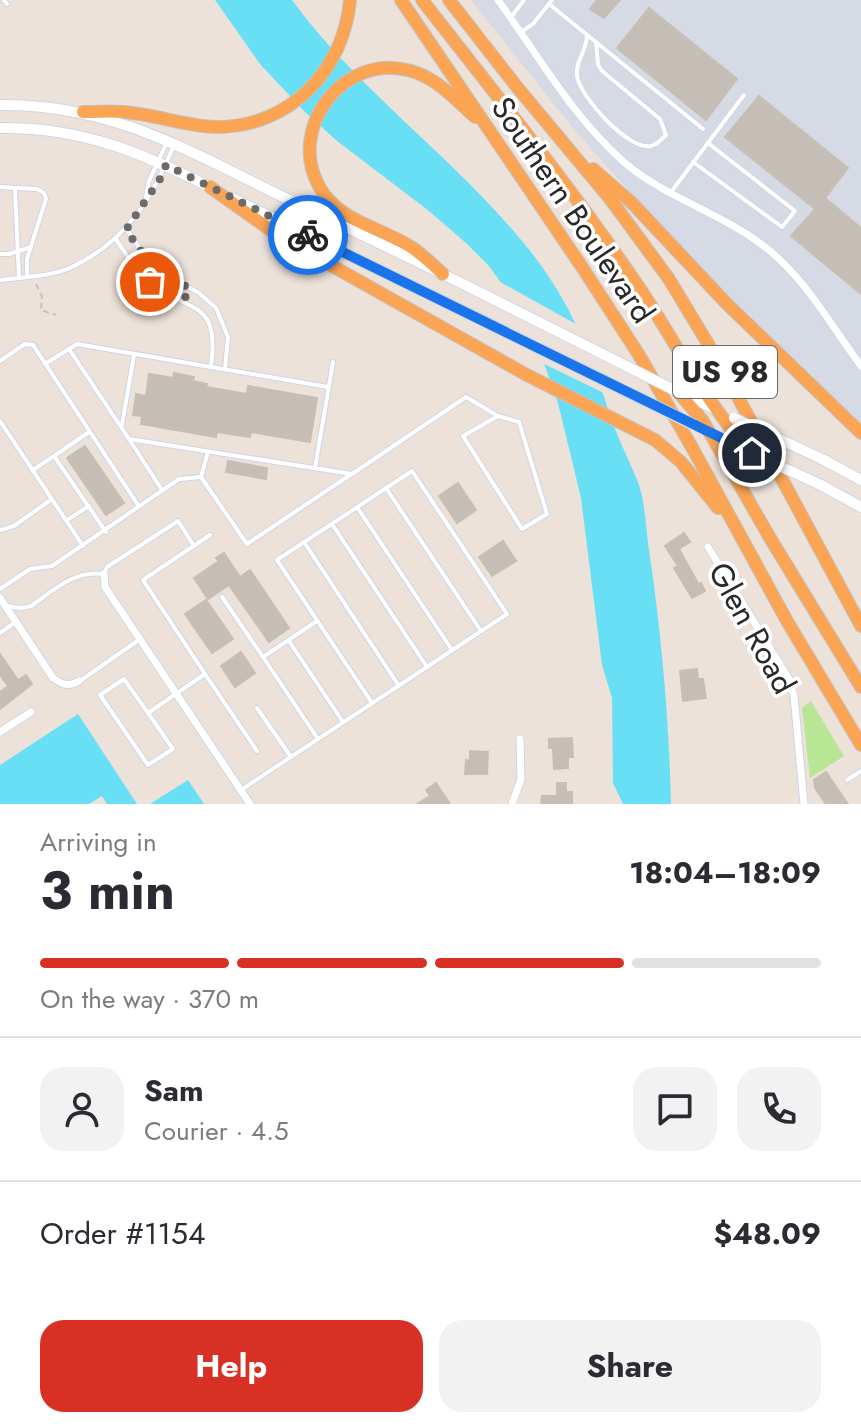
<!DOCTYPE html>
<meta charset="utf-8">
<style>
body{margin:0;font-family:Jost,sans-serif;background:#f2f2f3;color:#2b2b33;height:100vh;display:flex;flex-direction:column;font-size:30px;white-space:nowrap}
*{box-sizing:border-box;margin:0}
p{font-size:26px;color:#7c7c81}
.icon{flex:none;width:44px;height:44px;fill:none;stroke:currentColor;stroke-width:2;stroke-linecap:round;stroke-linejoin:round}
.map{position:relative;height:804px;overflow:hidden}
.details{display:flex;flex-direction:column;background:#fff;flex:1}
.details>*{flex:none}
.pin{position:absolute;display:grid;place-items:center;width:68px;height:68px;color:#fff;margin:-34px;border:4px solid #fff;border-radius:50%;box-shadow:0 2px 8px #0007}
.courier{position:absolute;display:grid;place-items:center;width:80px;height:80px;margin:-40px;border:6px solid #1a73e8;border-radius:50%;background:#fff;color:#222;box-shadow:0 2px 10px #0007}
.headline em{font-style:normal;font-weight:700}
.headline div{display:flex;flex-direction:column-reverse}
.headline{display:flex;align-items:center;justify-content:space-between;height:136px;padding:0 40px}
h1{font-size:52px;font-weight:700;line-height:60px}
.bar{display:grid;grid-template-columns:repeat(4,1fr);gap:12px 8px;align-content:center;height:96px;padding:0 40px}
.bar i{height:10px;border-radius:6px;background:#e1e1e2}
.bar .current{background:#d93025}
.bar p{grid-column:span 4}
.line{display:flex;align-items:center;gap:20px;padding:0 40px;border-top:2px solid #e1e1e2}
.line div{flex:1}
.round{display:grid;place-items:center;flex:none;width:84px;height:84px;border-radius:24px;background:#f2f2f3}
.primary-button{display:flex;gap:16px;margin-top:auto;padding:16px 40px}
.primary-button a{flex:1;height:92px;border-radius:24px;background:#d93025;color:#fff;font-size:32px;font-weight:700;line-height:92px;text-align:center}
.primary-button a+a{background:#f2f2f3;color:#2b2b33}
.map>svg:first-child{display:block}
.airport{fill:#d6dae5}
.green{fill:#b9e694}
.water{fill:#68dff4}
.pier{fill:#ece2da}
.building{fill:#c4beb6;stroke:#c8beb4;stroke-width:2}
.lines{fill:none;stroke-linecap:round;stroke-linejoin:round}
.service-casing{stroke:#cfd5e3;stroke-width:6}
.minor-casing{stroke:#cfd5e3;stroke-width:9}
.secondary-casing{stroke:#cfd5e3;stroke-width:12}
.trunk-casing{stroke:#c3c3c3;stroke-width:14}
.path{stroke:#c3c3c3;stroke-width:2;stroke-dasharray:6 4;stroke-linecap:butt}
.service{stroke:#fff;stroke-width:4}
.minor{stroke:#fff;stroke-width:7}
.secondary{stroke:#fff;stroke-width:10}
.trunk{stroke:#fba454;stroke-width:12}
.secondary-bridge-casing{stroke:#cfd5e3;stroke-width:12;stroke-linecap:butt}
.secondary-bridge{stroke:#fff;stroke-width:10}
.done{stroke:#6d6a67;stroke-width:8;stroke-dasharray:0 14.4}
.route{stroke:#1a73e8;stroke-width:10}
.labels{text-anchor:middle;stroke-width:7;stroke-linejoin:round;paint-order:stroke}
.shield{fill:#fff;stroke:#696969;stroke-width:2}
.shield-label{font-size:30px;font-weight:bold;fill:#292929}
.street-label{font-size:32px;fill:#292929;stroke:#fff}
</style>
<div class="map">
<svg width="861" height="804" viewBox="0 0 861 804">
<rect width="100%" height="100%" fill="#ece2da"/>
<polygon class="airport" points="471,0 861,0 861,426 748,317 656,222 572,127"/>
<polygon class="green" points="811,701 844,756 810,778 802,708"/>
<g class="water">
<path d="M215,0H292C358,90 451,155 522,241C569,297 589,349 611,418C619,441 630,462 639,485C646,506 646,534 650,557C662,639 669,721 671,804H623L613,783L612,698L602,665L581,498L558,403L545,366L511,297L489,266L466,243L429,211L337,141L303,110L260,64Z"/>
<polygon points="78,714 137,804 107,804 102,796 89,804 0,804 0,765"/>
<polygon points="188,780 204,804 150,804"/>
</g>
<polygon class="pier" points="493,278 583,328 598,361 608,395 538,361 508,299"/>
<g class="building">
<polygon points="597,0 620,0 604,18 590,9"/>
<polygon points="649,8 737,79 706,120 617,48"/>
<polygon points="759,96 848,168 825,198 861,228 861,294 791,236 815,209 725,137"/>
<polygon points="174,373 194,377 193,381 207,384 206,387 247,394 248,386 317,398 310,442 251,432 250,437 217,432 216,437 141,424 142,416 133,415 136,394 146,396 149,374 173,378"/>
<polygon points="85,446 124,503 106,515 67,458"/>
<polygon points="228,461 267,468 266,479 226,472"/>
<polygon points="458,483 476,510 457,523 439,496"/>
<polygon points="684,533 690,542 679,549 699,585 701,583 705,591 692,598 674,568 678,566 665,546"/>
<polygon points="503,541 516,561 492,576 479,557"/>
<polygon points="224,553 240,577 250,570 289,628 269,642 229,585 208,599 194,578 219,561 216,558"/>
<polygon points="206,600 233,639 212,653 185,614"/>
<polygon points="241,652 255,673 235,687 221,666"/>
<polygon points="0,654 18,680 26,675 32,684 0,709 0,692 8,686 0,675"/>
<polygon points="697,669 698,679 703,679 706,698 683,701 680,671"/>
<polygon points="572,738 573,757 568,757 568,768 554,769 553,748 549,748 549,739"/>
<polygon points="470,751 488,752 487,774 465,774 466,760 470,761"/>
<polygon points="826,772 848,804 826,804 815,788 814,780"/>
<polygon points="436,783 450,804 417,804 430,796 426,790"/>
<polygon points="557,783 566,783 566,792 572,792 572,804 541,804 542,796 557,796"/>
</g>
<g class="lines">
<defs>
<g id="service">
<polyline points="4,0 7,4"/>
<polyline points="549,4 703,129"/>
<polyline points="511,17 524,0"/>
<polyline points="521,32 533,24 552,0"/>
<path d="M587,35C587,51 575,61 577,76C580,97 629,151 651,146C657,145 662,139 666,135L660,119L602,71L598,65L596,42"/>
<polyline points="693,162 782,227 795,211 708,143"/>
<polyline points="0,187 37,189 44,193 46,199 27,259 27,276"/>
<polyline points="15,188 19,277"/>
<polyline points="671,192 744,95"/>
<polyline points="146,197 149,181 167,142"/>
<polyline points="127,230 154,269 199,293 216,308 228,337 225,369"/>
<path d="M115,238C126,253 135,271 150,282C191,315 220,298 211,367"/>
<polyline points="0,254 9,254 31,247"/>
<path d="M0,280C23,277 52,277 74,266C126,241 153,197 174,145"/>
<polyline points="69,349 129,439 352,474 466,397 498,416 519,422 547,514 522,529 463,436 498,416"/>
<polyline points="0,361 25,344 33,345 138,505"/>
<polyline points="45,364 77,344 328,387"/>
<polyline points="0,421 83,546"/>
<polyline points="122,425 134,355"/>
<polyline points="89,432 54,456 106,532"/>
<polyline points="129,439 162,490"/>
<polyline points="208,452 201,477 247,544 350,475"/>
<polyline points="315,468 333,362"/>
<polyline points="33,470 54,456"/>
<polyline points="386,488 481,631"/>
<polyline points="357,507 452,650"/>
<polyline points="67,520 89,506"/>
<polyline points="332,524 427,667"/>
<polyline points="0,530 14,526 52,499"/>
<polyline points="304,542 399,686"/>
<polyline points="0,589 30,569 52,566 179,479 201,477"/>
<polyline points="222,597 263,657"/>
<path d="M6,606L22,608L31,606C54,590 74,570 104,574L107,567L178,521L194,546"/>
<polyline points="317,621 263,657 318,739"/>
<polyline points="0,633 14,623"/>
<polyline points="289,641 343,722"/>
<polyline points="205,674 143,580 210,535"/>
<polyline points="80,681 140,639"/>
<polyline points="257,708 291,757"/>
<polyline points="148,713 124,679 100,695 148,765 173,749 148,713 205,674 257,751"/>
<polyline points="847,780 861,771"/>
<polyline points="241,790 507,614 412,471 277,560 372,703"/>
</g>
<g id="minor">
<path d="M498,0C538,55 573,118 625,163C671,202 736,217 780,260C812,290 835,331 861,366"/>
<polyline points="708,547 789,679 794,696 804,804"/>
<polyline points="104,574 105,587 250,804"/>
<path d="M0,598L53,678C63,685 68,687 79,681"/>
<polyline points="0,732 31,712"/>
<polyline points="512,804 521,779 520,739"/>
</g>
<g id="secondary">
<path d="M0,105C110,104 185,149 281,196C345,227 409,257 473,289"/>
<path d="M0,128C83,127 142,153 214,189"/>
<polyline points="232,198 490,324"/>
<polyline points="679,392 719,411"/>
<polyline points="710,433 750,452"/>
<polyline points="822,459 861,480"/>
<polyline points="821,485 861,507"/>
</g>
<g id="trunk">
<polyline points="401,0 584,270 639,355 694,451 787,621 861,745"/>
<path d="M422,0C493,91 566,181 632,277C672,334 705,404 752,453"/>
<polyline points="449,0 517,87 611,200 669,279 719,362 861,626"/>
<path d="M83,112C99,112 116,110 132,113C161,116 188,127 217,127C290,127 344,70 350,0"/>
<polyline points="593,169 632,203 727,304 861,433"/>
<polyline points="210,187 272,231 334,267 525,374 655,440 681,462 718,508"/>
<path d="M443,274C433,265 422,254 411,247C380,227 340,222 320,188C285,128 345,51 411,71C437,78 456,100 475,117"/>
<polyline points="679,393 703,421 770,538 861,687"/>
</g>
</defs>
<use href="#service" class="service-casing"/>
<use href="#minor" class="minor-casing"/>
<use href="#secondary" class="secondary-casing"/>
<use href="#trunk" class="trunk-casing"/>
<polyline class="path" points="36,284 42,296 41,310 56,315"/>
<use href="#service" class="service"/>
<use href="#minor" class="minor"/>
<use href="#secondary" class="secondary"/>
<use href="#trunk" class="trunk"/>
<defs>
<g id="secondary-bridge">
<polyline points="473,289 674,390"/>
<polyline points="490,324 694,425"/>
<polyline points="734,418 822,459"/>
<polyline points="754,454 821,485"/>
</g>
</defs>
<use href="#secondary-bridge" class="secondary-bridge-casing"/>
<use href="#secondary-bridge" class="secondary-bridge"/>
</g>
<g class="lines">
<polyline class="done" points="150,282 184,301 189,288 154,269 126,230 160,179 166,165 308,235"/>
<polyline class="route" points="308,235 752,453"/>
</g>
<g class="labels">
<rect class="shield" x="673" y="346" width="104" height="52" rx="6"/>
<g class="shield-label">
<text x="725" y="382">US 98</text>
</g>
<g class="street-label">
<text transform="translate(573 210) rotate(56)" y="11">Southern Boulevard</text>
<text transform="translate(752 628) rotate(61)" y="11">Glen Road</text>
</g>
</g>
</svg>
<div class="pin" style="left:150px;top:282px;background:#ea580c"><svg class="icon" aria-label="bag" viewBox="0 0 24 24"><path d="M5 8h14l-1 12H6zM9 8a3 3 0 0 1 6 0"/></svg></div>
<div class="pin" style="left:752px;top:453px;background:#1f2937"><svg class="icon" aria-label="home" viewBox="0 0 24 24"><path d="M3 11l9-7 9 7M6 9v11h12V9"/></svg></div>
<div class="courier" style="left:308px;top:235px"><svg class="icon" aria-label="bike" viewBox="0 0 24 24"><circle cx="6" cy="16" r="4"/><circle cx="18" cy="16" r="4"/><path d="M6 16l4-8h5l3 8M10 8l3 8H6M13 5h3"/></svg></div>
</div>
<section class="details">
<div class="headline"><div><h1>3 min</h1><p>Arriving in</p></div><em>18:04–18:09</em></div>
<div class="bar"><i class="current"></i><i class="current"></i><i class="current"></i><i></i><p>On the way · 370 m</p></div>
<div class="line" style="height:144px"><a class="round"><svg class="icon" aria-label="person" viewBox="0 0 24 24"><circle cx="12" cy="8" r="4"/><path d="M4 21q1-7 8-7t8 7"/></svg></a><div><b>Sam</b><p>Courier · 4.5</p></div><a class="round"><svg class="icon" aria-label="chat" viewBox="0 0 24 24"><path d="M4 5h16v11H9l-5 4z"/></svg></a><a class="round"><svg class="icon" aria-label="phone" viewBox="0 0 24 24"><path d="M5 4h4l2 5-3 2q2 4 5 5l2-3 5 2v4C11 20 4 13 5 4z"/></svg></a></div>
<div class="line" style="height:104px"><div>Order #1154</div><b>$48.09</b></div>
<div class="primary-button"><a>Help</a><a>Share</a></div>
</section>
